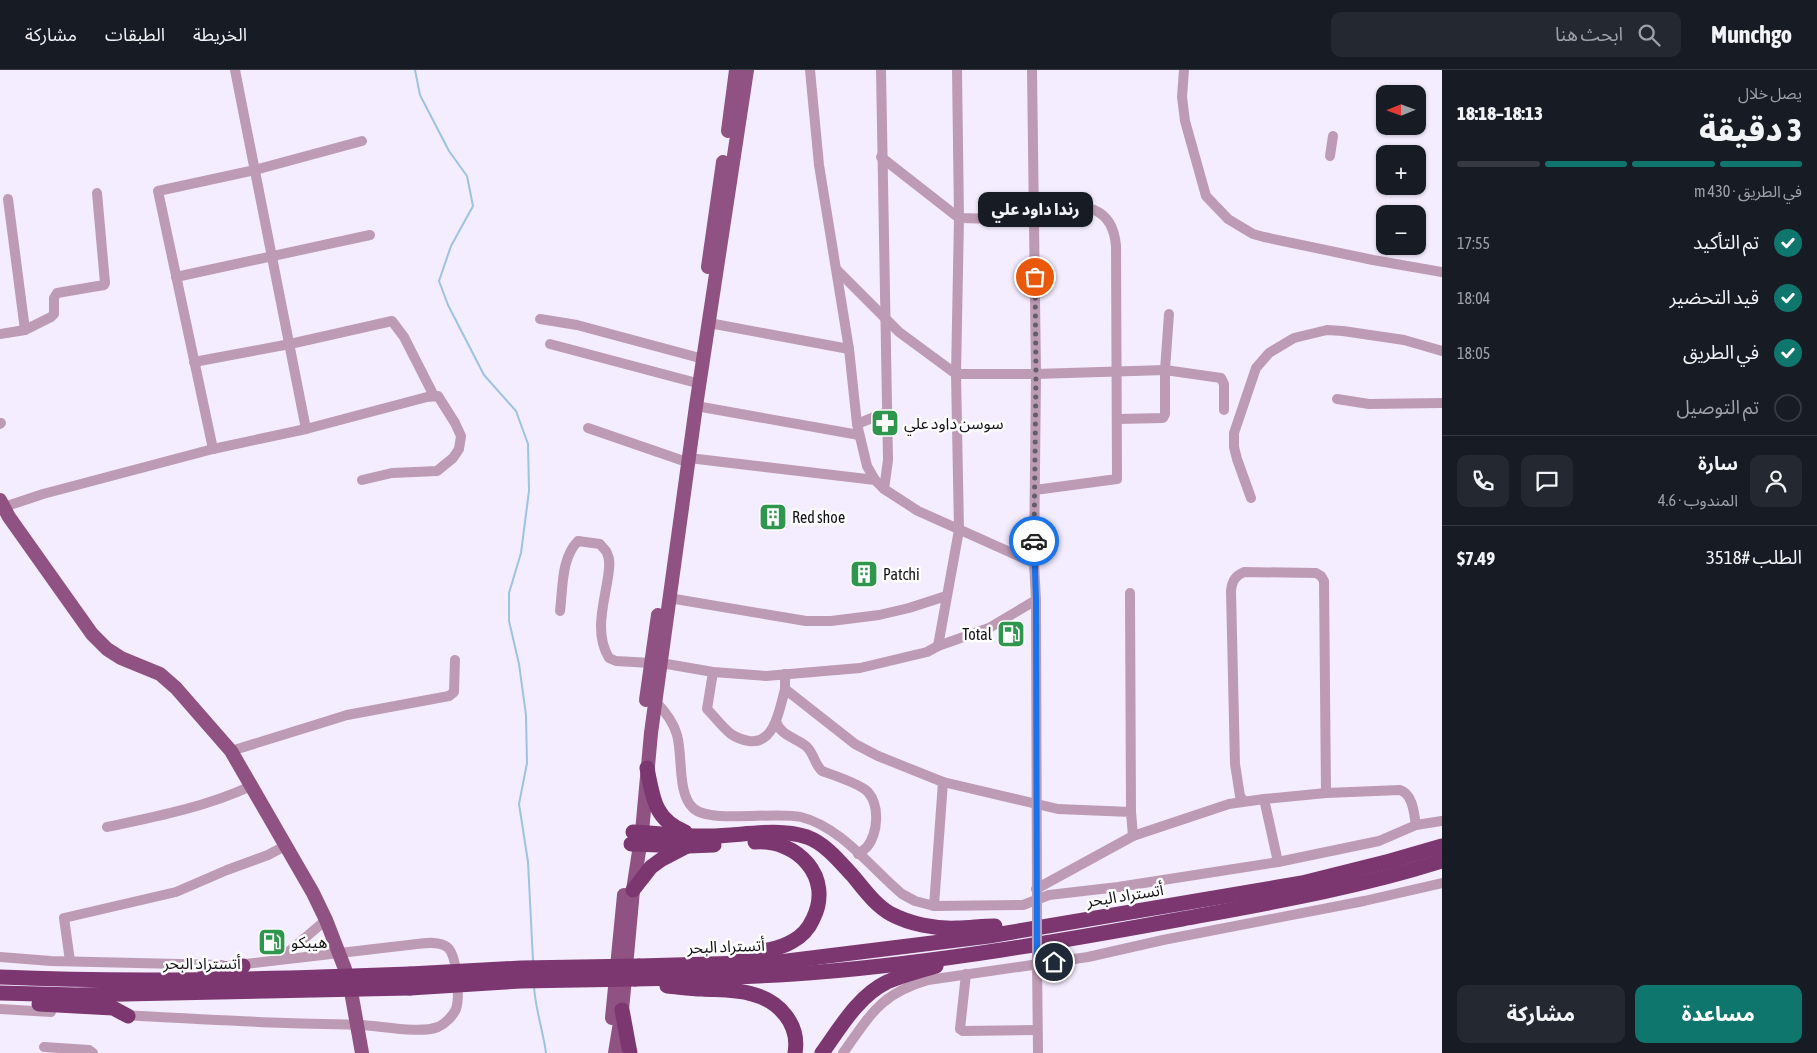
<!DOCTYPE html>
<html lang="ar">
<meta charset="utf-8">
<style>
body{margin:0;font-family:"Asap Condensed","Noto Sans Arabic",sans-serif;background:#242831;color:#f1f3f6;direction:rtl;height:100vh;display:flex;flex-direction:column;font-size:19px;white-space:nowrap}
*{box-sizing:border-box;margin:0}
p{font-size:16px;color:#9ea1a6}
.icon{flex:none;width:28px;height:28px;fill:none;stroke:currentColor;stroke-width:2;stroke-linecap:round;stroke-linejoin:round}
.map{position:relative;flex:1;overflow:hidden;direction:ltr}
.sheet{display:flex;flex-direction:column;background:#171b24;width:375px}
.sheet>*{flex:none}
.needle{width:32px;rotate:269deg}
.tools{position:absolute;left:1376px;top:15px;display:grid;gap:10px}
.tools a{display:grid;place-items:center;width:50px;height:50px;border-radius:10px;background:#171b24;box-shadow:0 1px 4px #0004;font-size:25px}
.pin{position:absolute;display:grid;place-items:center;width:42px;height:42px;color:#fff;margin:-21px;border:2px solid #fff;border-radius:50%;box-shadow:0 1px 5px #0007}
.courier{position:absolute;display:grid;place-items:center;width:50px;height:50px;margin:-25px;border:4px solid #1a73e8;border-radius:50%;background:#fff;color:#222;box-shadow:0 1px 6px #0007}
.bubble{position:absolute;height:35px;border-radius:10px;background:#171b24;box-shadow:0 1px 4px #0004;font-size:16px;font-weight:800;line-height:35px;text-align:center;direction:rtl}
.headline em{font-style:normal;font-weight:800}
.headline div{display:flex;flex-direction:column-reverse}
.headline{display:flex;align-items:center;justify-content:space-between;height:85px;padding:0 15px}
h1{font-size:32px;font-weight:800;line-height:38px}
.bar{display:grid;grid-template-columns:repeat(4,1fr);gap:8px 5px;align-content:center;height:60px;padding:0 15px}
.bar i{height:6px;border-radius:4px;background:#363941}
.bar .current{background:#0f766e}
.bar p{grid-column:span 4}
.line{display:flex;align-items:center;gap:12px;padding:0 15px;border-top:1px solid #363941}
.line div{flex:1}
.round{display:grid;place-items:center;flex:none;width:52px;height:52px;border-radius:10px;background:#242831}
ol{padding:0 15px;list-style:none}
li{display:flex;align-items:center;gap:15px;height:55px}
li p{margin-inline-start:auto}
li .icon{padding:5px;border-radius:50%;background:#0f766e;color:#fff;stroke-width:4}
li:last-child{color:#9ea1a6}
li i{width:28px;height:28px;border:2px solid #363941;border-radius:50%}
.action{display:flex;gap:10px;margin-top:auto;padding:10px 15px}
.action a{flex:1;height:58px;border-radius:10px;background:#0f766e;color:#fff;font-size:20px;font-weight:800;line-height:58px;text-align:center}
.action a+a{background:#242831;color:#f1f3f6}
header{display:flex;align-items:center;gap:30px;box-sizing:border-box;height:70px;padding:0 25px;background:#171b24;border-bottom:1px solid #363941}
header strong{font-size:24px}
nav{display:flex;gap:28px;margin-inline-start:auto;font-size:18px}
.search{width:350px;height:45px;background:#242831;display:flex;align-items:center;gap:12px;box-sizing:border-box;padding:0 18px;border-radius:10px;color:#9ea1a6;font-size:19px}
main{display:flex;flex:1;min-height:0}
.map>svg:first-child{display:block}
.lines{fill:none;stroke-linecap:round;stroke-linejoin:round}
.stream{stroke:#9cc3e3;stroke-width:2}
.minor{stroke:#be9bb5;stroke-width:10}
.major{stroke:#8f5282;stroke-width:14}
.highway{stroke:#7c3770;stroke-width:15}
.minor-bridge{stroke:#be9bb5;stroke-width:10}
.highway-bridge{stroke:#7c3770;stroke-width:15}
.done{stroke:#625f69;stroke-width:5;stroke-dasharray:0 9}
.route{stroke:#1a73e8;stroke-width:6}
.labels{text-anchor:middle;stroke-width:5;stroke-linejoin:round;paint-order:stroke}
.poi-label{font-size:16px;fill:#141218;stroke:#fefefe;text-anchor:start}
.street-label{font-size:16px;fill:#141218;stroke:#fefefe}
</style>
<header>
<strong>Munchgo</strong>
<div class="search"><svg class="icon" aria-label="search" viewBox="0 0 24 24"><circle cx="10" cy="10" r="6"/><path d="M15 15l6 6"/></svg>ابحث هنا</div>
<nav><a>الخريطة</a><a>الطبقات</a><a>مشاركة</a></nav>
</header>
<main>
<section class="sheet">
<div class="headline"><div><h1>3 دقيقة</h1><p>يصل خلال</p></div><em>18:13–18:18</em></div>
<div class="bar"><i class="current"></i><i class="current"></i><i class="current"></i><i></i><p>في الطريق · 430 m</p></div>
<ol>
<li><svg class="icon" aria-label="check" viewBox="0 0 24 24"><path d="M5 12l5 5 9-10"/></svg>تم التأكيد<p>17:55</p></li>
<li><svg class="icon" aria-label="check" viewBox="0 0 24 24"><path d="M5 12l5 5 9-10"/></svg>قيد التحضير<p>18:04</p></li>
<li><svg class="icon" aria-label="check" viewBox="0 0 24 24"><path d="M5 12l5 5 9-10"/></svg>في الطريق<p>18:05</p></li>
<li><i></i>تم التوصيل</li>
</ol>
<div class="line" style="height:90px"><a class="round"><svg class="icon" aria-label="person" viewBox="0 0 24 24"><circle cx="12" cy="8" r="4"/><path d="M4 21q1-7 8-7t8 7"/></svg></a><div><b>سارة</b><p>المندوب · 4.6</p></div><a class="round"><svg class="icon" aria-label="chat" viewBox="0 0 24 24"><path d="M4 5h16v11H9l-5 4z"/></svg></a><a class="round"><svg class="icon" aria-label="phone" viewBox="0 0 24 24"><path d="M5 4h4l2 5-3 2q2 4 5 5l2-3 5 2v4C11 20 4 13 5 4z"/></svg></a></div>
<div class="line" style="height:65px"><div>الطلب #3518</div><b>$7.49</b></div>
<div class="action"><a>مساعدة</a><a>مشاركة</a></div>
</section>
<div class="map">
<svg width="1442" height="983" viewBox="0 0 1442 983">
<rect width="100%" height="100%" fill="#f4edff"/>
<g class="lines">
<g class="stream">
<polyline points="415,0 420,25 449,81 467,106 473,136 451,176 439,211 448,235 484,305 516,341 528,374 529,421 521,483 509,523 509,551 519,594 526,645 527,693 519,734 528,792 533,891"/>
<path d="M534,916C535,938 543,960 546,983"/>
</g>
<g class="minor">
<polyline points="235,0 306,359"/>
<polyline points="810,0 819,95 849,279 857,354 867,396 875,410 884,419 918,441 1034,493"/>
<polyline points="881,0 888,390 884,419"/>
<polyline points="1032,0 1036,304 1034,493 1036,530 1037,836"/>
<polyline points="1184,0 1182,27 1185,51 1206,126 1228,149 1253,164 1264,167 1373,190 1442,202"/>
<polyline points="1330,86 1333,66"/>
<polyline points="881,87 959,148 1034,150"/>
<polyline points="8,129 25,260"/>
<path d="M1034,137C1070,137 1112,126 1116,176L1117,409L1035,420"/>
<polyline points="837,200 899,262 956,304 1036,304 1165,300 1165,344 1163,348 1118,349"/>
<polyline points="176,207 370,165"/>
<polyline points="1169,244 1165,300 1221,308 1224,314 1224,340"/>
<polyline points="540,249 577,255 696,287"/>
<polyline points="709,253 849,279"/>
<polyline points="0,264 25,260 51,247 54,244 54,228 57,223 104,215 105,213 97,123"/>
<polyline points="550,274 693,312"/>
<polyline points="194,292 290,274 392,251 404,267 434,326"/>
<polyline points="1337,329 1369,334 1442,333"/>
<polyline points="696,336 859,365"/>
<polyline points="0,354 1,353"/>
<polyline points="857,354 887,342"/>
<polyline points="588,358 681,390"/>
<polyline points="213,379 158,121 255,100 362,71"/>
<polyline points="689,388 875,410"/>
<polyline points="1251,428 1237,389 1234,377 1234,363 1256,298 1269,283 1294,268 1327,260 1343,261 1404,270 1442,281"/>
<polyline points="4,437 43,424 213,379 306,359 427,327 438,326 455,353 461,366 459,379 453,388 437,401 392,403 362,410"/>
<polyline points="1130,523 1131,742"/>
<polyline points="669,528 806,551 831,551 879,545 909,538 946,526"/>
<path d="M560,541C563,518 561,488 578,471L600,474C602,477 606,480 607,483C611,491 609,499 608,507C604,534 594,563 609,588L616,591L651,593"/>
<polyline points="938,576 959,460 956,304 959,148 957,0"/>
<polyline points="661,593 713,602 766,606 860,598 927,582 938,576 989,558 1036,530"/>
<path d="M713,602L707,639C715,647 722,657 731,664C737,668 742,670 749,671C775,675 780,637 785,619"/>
<polyline points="785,604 785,619 855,674 878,686 943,712 1058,739 1131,742 1133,766"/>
<path d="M655,631C665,641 673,651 677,665C683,686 677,723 693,738C710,754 775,741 801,747C841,757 871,798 902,824L915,831L934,836L1023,835L1049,825L1118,817L1278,792L1379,771L1416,755L1442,751"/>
<path d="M776,651C780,666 797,668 807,677C814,684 815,695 822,701C833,705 861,714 868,722C880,736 878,763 867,777C865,779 861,782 858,784"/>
<polyline points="231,681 347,645 449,626 454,622 455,590"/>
<polyline points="1264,729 1278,792"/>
<path d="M1244,731L1240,726L1235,694L1231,521C1232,511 1235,506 1244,502L1316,503L1321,506L1324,511L1326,723"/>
<path d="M107,757C155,747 206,737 251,716"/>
<path d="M1036,819L1133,766L1229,734L1264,729L1326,723L1400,720C1413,724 1414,744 1416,755"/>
<polyline points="934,836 943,712"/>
<polyline points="0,887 51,891 222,895"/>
<polyline points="280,889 326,850"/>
<polyline points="1037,889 1038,983"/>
<polyline points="70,891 64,848 176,822 227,800 268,785 285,776"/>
<polyline points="966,904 960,959 963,961 1037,960"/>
<polyline points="0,939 51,942"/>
<path d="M123,945C178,948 232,951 286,953C312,954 337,954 362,955C382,956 420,964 438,957C445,954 453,946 456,939C460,927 457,884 447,877C439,871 426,873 417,874L237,895"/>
<polyline points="44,977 89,980 93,983"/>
<path d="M843,983C871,944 880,924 928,910L1088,887L1163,870L1364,831L1442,813"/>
</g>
<g class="major">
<polyline points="728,61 736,0"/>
<polyline points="708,197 723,92"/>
<polyline points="0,430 9,447 92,564 107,579 121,588 160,604 176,618 231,681 313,823 326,850 345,899"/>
<polyline points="646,630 658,545"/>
<polyline points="352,927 362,983"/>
<polyline points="612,948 624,825"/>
<polyline points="615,983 622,940 633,820 642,762 651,663 696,336 747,0"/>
</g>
<g class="highway">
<path d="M647,698C653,728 654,749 685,762"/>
<path d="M633,762C658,763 684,767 709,766C741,766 776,757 807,767C826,774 840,792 853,806C864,819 875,835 891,844C910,854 935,859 957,858C969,858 982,856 995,856"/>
<polyline points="631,774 688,776 714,775"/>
<polyline points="633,820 651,797 662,789 685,777"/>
<path d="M737,884C756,882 776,881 793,871C802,866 809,858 813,849C834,807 797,769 755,772"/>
<polyline points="639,896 779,892 989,866 1302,813 1390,791 1442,776"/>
<polyline points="205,903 243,896"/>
<path d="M0,907C137,913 273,909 410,904"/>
<path d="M635,909C697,907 758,908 820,902C941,892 1062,871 1182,849C1269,833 1357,818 1442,791"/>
<path d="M667,916C679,917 690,919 702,919C719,920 736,919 752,924C779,931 800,954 795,983"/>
<polyline points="0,923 76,925 410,918"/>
<polyline points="39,934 113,938 128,946"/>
<polyline points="622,940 630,983"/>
<path d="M822,983C840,958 858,926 887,912C903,905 920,901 936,896"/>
</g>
<polyline class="minor-bridge" points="1037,887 1037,839"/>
<g class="highway-bridge">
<polyline points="410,904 521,898 639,896"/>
<polyline points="410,918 521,911 635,909"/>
</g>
</g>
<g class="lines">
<polyline class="done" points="1034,471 1036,304 1035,207"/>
<polyline class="route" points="1034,471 1036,530 1037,887 1037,895 1054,892"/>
</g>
<defs>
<symbol id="pharmacy-square" viewBox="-11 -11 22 22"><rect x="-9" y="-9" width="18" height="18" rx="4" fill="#2e964d" stroke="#fefefe"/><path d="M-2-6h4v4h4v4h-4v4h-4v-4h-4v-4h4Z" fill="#fff"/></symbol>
<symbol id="building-square" viewBox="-11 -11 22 22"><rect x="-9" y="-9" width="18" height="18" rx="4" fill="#2e964d" stroke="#fefefe"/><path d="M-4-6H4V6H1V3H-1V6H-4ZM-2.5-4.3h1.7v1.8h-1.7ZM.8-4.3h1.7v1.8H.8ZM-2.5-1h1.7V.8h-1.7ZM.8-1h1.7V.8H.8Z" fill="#fff"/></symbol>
<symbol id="fuel-square" viewBox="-11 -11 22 22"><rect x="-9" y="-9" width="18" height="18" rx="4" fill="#2e964d" stroke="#fefefe"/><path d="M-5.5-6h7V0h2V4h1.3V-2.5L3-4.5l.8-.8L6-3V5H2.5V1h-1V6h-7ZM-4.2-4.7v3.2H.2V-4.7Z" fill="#fff"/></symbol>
</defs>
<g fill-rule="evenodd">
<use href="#pharmacy-square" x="869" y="337" width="32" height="32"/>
<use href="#building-square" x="757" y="431" width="32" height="32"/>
<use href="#building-square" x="848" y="488" width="32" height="32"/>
<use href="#fuel-square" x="995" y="548" width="32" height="32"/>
<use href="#fuel-square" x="256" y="856" width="32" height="32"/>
</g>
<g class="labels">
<g class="poi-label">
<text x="904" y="359">سوسن داود علي</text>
<text x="792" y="453">Red shoe</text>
<text x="883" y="510">Patchi</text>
<text x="992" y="570" text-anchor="end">Total</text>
<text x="291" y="878">هيبكو</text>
</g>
<g class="street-label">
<text transform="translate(1125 825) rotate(-9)" y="6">أتستراد البحر</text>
<text transform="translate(726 876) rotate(-2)" y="6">أتستراد البحر</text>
<text x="202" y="899">أتستراد البحر</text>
</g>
</g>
</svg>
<div class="tools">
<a><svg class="needle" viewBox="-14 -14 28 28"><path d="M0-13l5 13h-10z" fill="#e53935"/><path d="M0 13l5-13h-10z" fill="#9ea1a6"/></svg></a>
<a>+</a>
<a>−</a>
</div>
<div class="pin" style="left:1035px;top:207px;background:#ea580c"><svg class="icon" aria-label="bag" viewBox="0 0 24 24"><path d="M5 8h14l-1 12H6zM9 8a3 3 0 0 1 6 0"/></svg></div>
<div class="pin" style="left:1054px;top:892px;background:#1f2937"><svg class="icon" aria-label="home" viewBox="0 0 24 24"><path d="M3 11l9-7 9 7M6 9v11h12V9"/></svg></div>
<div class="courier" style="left:1034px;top:471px"><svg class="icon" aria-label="car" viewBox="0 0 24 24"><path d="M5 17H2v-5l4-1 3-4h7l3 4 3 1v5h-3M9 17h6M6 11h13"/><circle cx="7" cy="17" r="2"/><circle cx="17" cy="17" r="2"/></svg></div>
<div class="bubble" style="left:978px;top:122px;width:115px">رندا داود علي</div>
</div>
</main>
